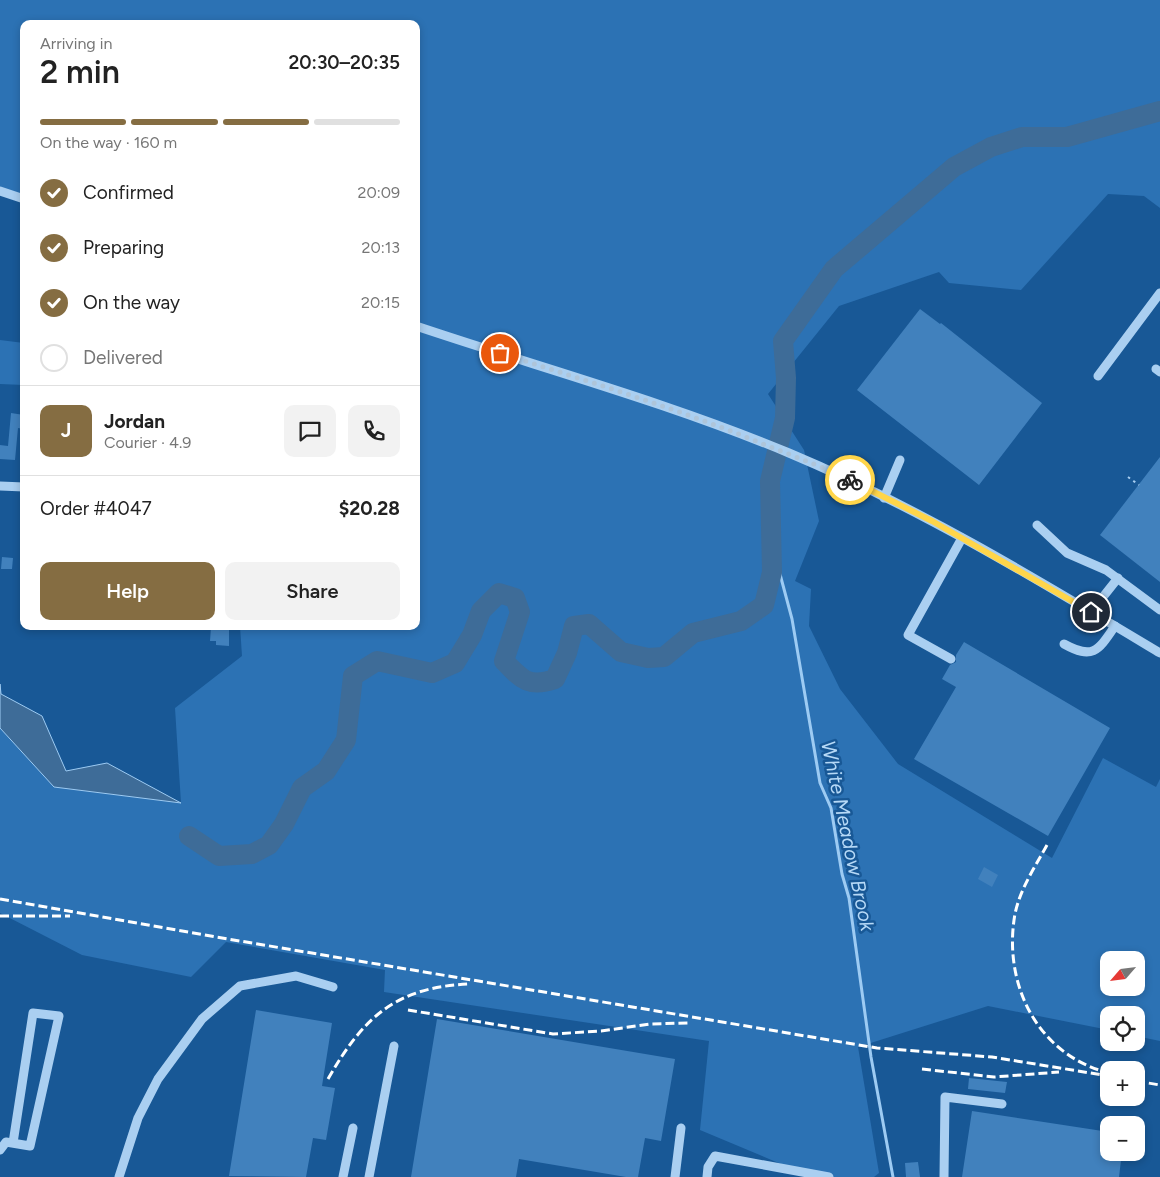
<!DOCTYPE html>
<meta charset="utf-8">
<style>
body{margin:0;font-family:Figtree,sans-serif;background:#f2f2f2;color:#222;height:100vh;display:flex;flex-direction:column;font-size:19px;white-space:nowrap}
*{box-sizing:border-box;margin:0}
p{font-size:16px;color:#767676}
.icon{flex:none;width:28px;height:28px;fill:none;stroke:currentColor;stroke-width:2;stroke-linecap:round;stroke-linejoin:round}
.map{position:relative;flex:1;overflow:hidden}
.panel{position:absolute;left:20px;top:20px;width:400px;height:610px;display:flex;flex-direction:column;background:#fff;border-radius:10px;box-shadow:0 2px 8px #0003}
.panel>*{flex:none}
.needle{width:32px;rotate:242deg}
.controls{position:absolute;left:1100px;top:951px;display:grid;gap:10px}
.controls a{display:grid;place-items:center;width:45px;height:45px;border-radius:10px;background:#fff;box-shadow:0 2px 8px #0003;font-size:25px}
.pin{position:absolute;display:grid;place-items:center;width:42px;height:42px;color:#fff;margin:-21px;border:2px solid #fff;border-radius:50%;box-shadow:0 1px 5px #0007}
.courier{position:absolute;display:grid;place-items:center;width:50px;height:50px;margin:-25px;border:4px solid #ffd54a;border-radius:50%;background:#fff;color:#222;box-shadow:0 1px 6px #0007}
.summary em{font-style:normal;font-weight:600}
.summary div{display:flex;flex-direction:column-reverse}
.summary{display:flex;align-items:center;justify-content:space-between;height:85px;padding:0 20px}
h1{font-size:32px;font-weight:600;line-height:38px}
.bar{display:grid;grid-template-columns:repeat(4,1fr);gap:8px 5px;align-content:center;height:60px;padding:0 20px}
.bar i{height:6px;border-radius:4px;background:#e0e0e0}
.bar .selected{background:#856d42}
.bar p{grid-column:span 4}
.line{display:flex;align-items:center;gap:12px;padding:0 20px;border-top:1px solid #e0e0e0}
.line div{flex:1}
.round{display:grid;place-items:center;flex:none;width:52px;height:52px;border-radius:10px;background:#f2f2f2}
ol{padding:0 20px;list-style:none}
li{display:flex;align-items:center;gap:15px;height:55px}
li p{margin-inline-start:auto}
li .icon{padding:5px;border-radius:50%;background:#856d42;color:#fff;stroke-width:4}
li:last-child{color:#767676}
li i{width:28px;height:28px;border:2px solid #e0e0e0;border-radius:50%}
.cta{display:flex;gap:10px;margin-top:auto;padding:10px 20px}
.cta a{flex:1;height:58px;border-radius:10px;background:#856d42;color:#fff;font-size:20px;font-weight:600;line-height:58px;text-align:center}
.cta a+a{background:#f2f2f2;color:#222}
.map>svg:first-child{display:block}
.green{fill:#2c72b4;fill-rule:evenodd}
.water{fill:#3e6c98;stroke:#9dcbf3}
.lines{fill:none;stroke-linecap:round;stroke-linejoin:round}
.stream{stroke:#9dcbf3;stroke-width:3}
.river{stroke:#3e6c98;stroke-width:20}
.building{fill:#4181bd}
.path{stroke:#aacff1;stroke-width:2;stroke-dasharray:2.5 4;stroke-linecap:butt}
.minor{stroke:#aacff1;stroke-width:9}
.rail{stroke:#fff;stroke-width:3;stroke-dasharray:9 4;stroke-linecap:butt}
.done{stroke:#aec5da;stroke-width:5;stroke-dasharray:0 9}
.route{stroke:#ffd54a;stroke-width:6}
.labels{text-anchor:middle;stroke-width:5;stroke-linejoin:round;paint-order:stroke}
.water-label{font-size:20px;font-style:italic;fill:#b6d9f7;stroke:#185896}
</style>
<div class="map">
<svg width="1160" height="1177" viewBox="0 0 1160 1177">
<rect width="100%" height="100%" fill="#185896"/>
<g class="green">
<path d="M0,0H1160V208L1144,196L1108,194L1021,290L949,283L939,272L839,306L768,394L804,450L819,521L795,581L811,589L809,626L840,689L898,764L1052,858L1103,758L1156,787L1160,779V1041L1136,1036V1015H1109V1030L988,1006L858,1047L879,1173L874,1177H812L700,1130L709,1041L384,992L385,970L226,942L191,977L82,955L0,913V728L54,787L181,803L175,708L242,656L240,626H416V24H24V200L0,192ZM1109,960H1136V988H1109Z"/>
<polygon points="0,340 24,343 24,385 0,384"/>
</g>
<polygon class="water" points="0,684 1,694 42,716 66,771 107,763 181,803 54,787 0,728"/>
<g class="lines">
<polyline class="stream" points="769,533 792,619 820,783 831,808 842,874 849,898 871,1057 893,1177"/>
<path class="river" d="M189,836L219,856L252,854L269,845L284,824L302,788L326,771L346,740L353,676L377,661L432,673L455,663L472,635L481,611L499,593L515,598L520,612L504,661C522,680 529,688 555,679L567,653L574,626L589,624L621,652L648,658L664,657L693,633L741,621L764,605L772,572L770,481L785,418L786,378L783,341L834,269L954,167L991,147L1022,137H1067L1160,111"/>
</g>
<g class="building">
<polygon points="920,309 940,324 941,323 1042,403 979,485 857,390"/>
<polygon points="11,413 24,415 24,429 18,428 15,460 0,459 0,445 8,446"/>
<polygon points="1160,457 1160,582 1100,535"/>
<polygon points="2,557 13,558 12,569 1,569"/>
<polygon points="211,627 229,628 229,646 216,645 216,641 210,641"/>
<polygon points="964,642 1110,728 1048,836 914,759 956,687 942,679 950,665 956,662 956,655"/>
<polygon points="984,867 998,875 992,887 978,879"/>
<polygon points="256,1010 332,1023 322,1086 335,1088 326,1140 313,1138 306,1177 229,1176"/>
<polygon points="437,1019 675,1059 661,1141 645,1138 638,1177 626,1177 519,1159 516,1177 411,1177"/>
<polygon points="969,1078 1007,1082 1005,1093 968,1089"/>
<polygon points="972,1111 1109,1132 1109,1152 1122,1152 1119,1177 962,1177"/>
<polygon points="918,1162 920,1177 906,1177 905,1163"/>
</g>
<g class="lines">
<polyline class="path" points="1128,477 1139,485"/>
<g class="minor">
<polyline points="0,191 24,199"/>
<path d="M416,326C541,368 667,402 789,453C918,507 1040,581 1160,653"/>
<polyline points="1156,369 1160,372"/>
<polyline points="1098,376 1160,293"/>
<polyline points="0,486 24,487"/>
<polyline points="884,498 900,460"/>
<polyline points="1037,525 1067,553 1106,570 1160,610"/>
<polyline points="1091,612 1118,578"/>
<path d="M1064,644C1093,660 1098,651 1115,626"/>
<polyline points="951,659 908,635 962,538"/>
<polyline points="0,1150 6,1142 30,1146 59,1016 33,1013 13,1143"/>
<polyline points="119,1177 138,1118 158,1079 202,1019 240,986 296,976 333,987"/>
<polyline points="343,1177 353,1128"/>
<polyline points="369,1177 394,1046"/>
<polyline points="675,1177 681,1128"/>
<polyline points="707,1177 708,1167 715,1156 829,1177"/>
<polyline points="944,1177 945,1097 1002,1104"/>
</g>
<g class="rail">
<path d="M1047,845C1035,867 1020,889 1015,914C1003,980 1034,1050 1102,1071"/>
<polyline points="0,899 216,937 877,1048 992,1057 1109,1076"/>
<polyline points="0,916 70,916"/>
<polyline points="408,1010 553,1034 601,1031 650,1024 688,1023"/>
<polyline points="922,1069 994,1077 1059,1072"/>
<path d="M328,1079C363,1018 395,987 469,984"/>
<polyline points="1136,1081 1160,1085"/>
</g>
</g>
<g class="lines">
<path class="done" d="M500,353C581,379 662,404 741,435C777,450 814,463 850,480"/>
<polyline class="route" points="850,480 932,521 1091,612"/>
</g>
<g class="labels">
<g class="water-label">
<text transform="translate(848 836) rotate(78)" y="7">White Meadow Brook</text>
</g>
</g>
</svg>
<div class="controls">
<a><svg class="needle" viewBox="-14 -14 28 28"><path d="M0-13l5 13h-10z" fill="#e53935"/><path d="M0 13l5-13h-10z" fill="#767676"/></svg></a>
<a><svg class="icon" aria-label="locate" viewBox="0 0 24 24"><circle cx="12" cy="12" r="6"/><path d="M12 2v4M12 18v4M2 12h4M18 12h4"/></svg></a>
<a>+</a>
<a>−</a>
</div>
<div class="pin" style="left:500px;top:353px;background:#ea580c"><svg class="icon" aria-label="bag" viewBox="0 0 24 24"><path d="M5 8h14l-1 12H6zM9 8a3 3 0 0 1 6 0"/></svg></div>
<div class="pin" style="left:1091px;top:612px;background:#1f2937"><svg class="icon" aria-label="home" viewBox="0 0 24 24"><path d="M3 11l9-7 9 7M6 9v11h12V9"/></svg></div>
<div class="courier" style="left:850px;top:480px"><svg class="icon" aria-label="bike" viewBox="0 0 24 24"><circle cx="6" cy="16" r="4"/><circle cx="18" cy="16" r="4"/><path d="M6 16l4-8h5l3 8M10 8l3 8H6M13 5h3"/></svg></div>
<section class="panel">
<div class="summary"><div><h1>2 min</h1><p>Arriving in</p></div><em>20:30–20:35</em></div>
<div class="bar"><i class="selected"></i><i class="selected"></i><i class="selected"></i><i></i><p>On the way · 160 m</p></div>
<ol>
<li><svg class="icon" aria-label="check" viewBox="0 0 24 24"><path d="M5 12l5 5 9-10"/></svg>Confirmed<p>20:09</p></li>
<li><svg class="icon" aria-label="check" viewBox="0 0 24 24"><path d="M5 12l5 5 9-10"/></svg>Preparing<p>20:13</p></li>
<li><svg class="icon" aria-label="check" viewBox="0 0 24 24"><path d="M5 12l5 5 9-10"/></svg>On the way<p>20:15</p></li>
<li><i></i>Delivered</li>
</ol>
<div class="line" style="height:90px"><b class="round" style="background:#856d42;color:#fff">J</b><div><b>Jordan</b><p>Courier · 4.9</p></div><a class="round"><svg class="icon" aria-label="chat" viewBox="0 0 24 24"><path d="M4 5h16v11H9l-5 4z"/></svg></a><a class="round"><svg class="icon" aria-label="phone" viewBox="0 0 24 24"><path d="M5 4h4l2 5-3 2q2 4 5 5l2-3 5 2v4C11 20 4 13 5 4z"/></svg></a></div>
<div class="line" style="height:65px"><div>Order #4047</div><b>$20.28</b></div>
<div class="cta"><a>Help</a><a>Share</a></div>
</section>
</div>
